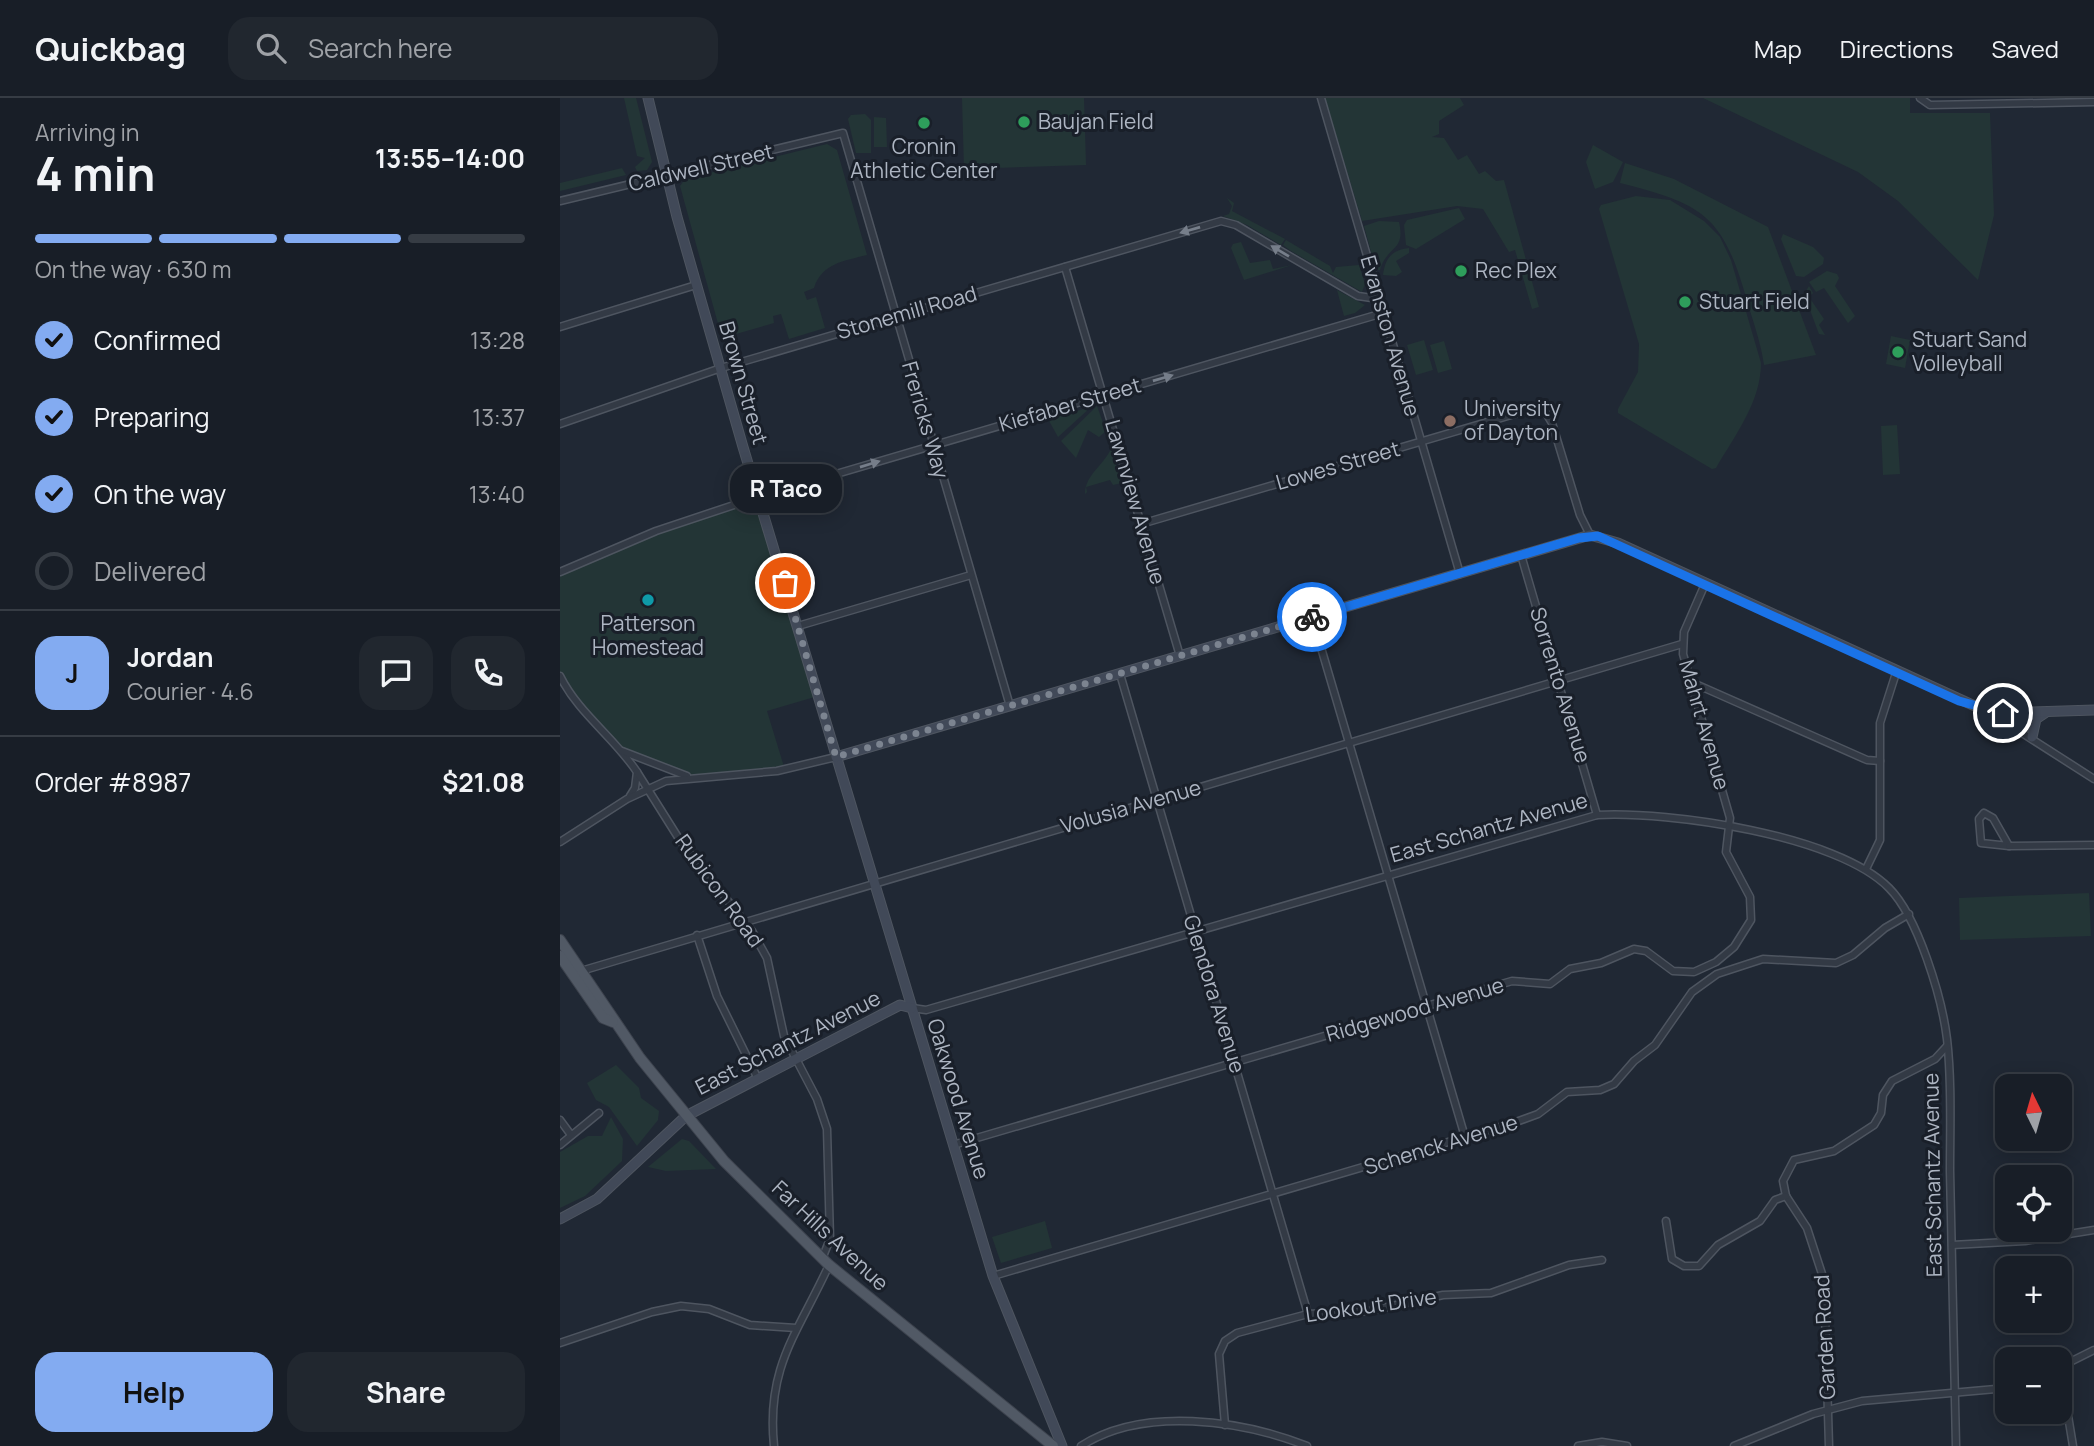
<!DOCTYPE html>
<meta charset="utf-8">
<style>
body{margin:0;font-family:Manrope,sans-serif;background:#21272f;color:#f1f3f6;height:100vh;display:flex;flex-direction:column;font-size:26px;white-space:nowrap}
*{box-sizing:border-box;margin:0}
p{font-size:23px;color:#9fa2a7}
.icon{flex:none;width:38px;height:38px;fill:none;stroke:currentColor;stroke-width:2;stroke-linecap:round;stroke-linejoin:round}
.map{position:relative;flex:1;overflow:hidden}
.panel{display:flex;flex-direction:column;background:#181e27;width:560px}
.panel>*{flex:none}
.needle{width:46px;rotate:355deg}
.tools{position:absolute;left:1435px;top:976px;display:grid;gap:14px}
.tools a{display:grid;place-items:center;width:77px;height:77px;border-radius:14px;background:#181e27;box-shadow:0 4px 18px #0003,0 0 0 2px #363c44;font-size:35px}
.pin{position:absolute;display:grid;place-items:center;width:60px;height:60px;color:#fff;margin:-30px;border:4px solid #fff;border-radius:50%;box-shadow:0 2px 7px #0007}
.courier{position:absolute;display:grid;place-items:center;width:70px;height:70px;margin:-35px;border:5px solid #1a73e8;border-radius:50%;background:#fff;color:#222;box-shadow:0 2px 9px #0007}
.bubble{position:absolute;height:49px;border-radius:21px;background:#181e27;box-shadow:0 4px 18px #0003,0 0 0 2px #363c44;font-size:23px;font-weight:700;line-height:49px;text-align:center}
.summary em{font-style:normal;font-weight:700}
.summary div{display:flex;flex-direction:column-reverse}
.summary{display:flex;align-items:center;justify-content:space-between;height:119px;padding:0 35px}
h1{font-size:46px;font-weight:700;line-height:52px}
.bar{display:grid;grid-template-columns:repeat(4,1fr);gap:10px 7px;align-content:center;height:84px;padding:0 35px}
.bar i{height:9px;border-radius:5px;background:#363c44}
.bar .current{background:#83abf1}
.bar p{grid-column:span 4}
.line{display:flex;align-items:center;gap:18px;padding:0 35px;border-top:2px solid #363c44}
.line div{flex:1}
.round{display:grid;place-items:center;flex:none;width:74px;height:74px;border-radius:21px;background:#21272f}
ol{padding:0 35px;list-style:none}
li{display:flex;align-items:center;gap:21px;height:77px}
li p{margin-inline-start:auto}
li .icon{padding:7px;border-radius:50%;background:#83abf1;color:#111;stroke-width:4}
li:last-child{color:#9fa2a7}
li i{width:38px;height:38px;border:4px solid #363c44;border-radius:50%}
.primary-button{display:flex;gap:14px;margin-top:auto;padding:14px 35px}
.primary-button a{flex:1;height:80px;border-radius:21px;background:#83abf1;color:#111;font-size:28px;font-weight:700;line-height:80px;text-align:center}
.primary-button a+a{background:#21272f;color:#f1f3f6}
header{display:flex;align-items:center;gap:42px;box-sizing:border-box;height:98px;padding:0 35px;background:#181e27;border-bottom:2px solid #363c44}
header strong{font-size:33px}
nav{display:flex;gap:38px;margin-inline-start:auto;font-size:24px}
.search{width:490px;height:63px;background:#21272f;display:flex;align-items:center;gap:18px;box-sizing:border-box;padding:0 24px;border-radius:21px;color:#9fa2a7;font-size:26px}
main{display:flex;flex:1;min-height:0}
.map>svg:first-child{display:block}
.green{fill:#233536}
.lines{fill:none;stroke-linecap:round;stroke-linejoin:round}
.street-casing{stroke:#4e5560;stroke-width:9}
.secondary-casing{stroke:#4e5560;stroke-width:11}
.primary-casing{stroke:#3d434e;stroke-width:12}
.street{stroke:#333a45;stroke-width:6}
.secondary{stroke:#414958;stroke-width:9}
.primary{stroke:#515965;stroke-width:10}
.oneway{fill:#767e8a}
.done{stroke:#7c8490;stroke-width:7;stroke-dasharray:0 12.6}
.route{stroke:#1a73e8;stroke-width:9}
.leisure-dot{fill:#2e9e5b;stroke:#191f29;stroke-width:2.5}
.education-dot{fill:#8d6e63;stroke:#191f29;stroke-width:2.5}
.culture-dot{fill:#0f9aa8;stroke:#191f29;stroke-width:2.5}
.labels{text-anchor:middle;stroke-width:6;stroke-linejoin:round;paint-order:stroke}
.poi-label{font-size:21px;fill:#adb5c2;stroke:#191f29;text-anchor:start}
.street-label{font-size:21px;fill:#adb5c2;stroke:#191f29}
</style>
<header>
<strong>Quickbag</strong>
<div class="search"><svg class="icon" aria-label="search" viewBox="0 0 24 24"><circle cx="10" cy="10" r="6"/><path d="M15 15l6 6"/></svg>Search here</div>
<nav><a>Map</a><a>Directions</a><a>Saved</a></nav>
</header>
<main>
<section class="panel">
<div class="summary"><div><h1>4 min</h1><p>Arriving in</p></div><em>13:55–14:00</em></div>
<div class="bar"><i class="current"></i><i class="current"></i><i class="current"></i><i></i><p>On the way · 630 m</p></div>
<ol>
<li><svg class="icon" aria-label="check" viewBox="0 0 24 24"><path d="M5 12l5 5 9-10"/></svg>Confirmed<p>13:28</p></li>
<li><svg class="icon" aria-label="check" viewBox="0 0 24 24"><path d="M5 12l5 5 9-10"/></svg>Preparing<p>13:37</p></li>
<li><svg class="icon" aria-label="check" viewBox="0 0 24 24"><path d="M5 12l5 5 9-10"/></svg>On the way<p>13:40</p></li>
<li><i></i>Delivered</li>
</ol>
<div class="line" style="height:126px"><b class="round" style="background:#83abf1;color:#111">J</b><div><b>Jordan</b><p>Courier · 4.6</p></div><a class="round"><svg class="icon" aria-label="chat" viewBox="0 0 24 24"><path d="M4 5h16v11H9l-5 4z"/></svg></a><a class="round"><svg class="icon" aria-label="phone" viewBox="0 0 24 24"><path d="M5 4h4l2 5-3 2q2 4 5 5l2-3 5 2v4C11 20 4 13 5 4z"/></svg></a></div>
<div class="line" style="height:91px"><div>Order #8987</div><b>$21.08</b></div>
<div class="primary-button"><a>Help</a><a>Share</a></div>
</section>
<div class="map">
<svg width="1534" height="1348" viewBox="0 0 1534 1348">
<rect width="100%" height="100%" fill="#202834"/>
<g class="green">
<polygon points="64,0 76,0 92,64 87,72 77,73 75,69 85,60 77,58"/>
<polygon points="402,0 524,0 526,67 404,71"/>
<polygon points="765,0 900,0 904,7 879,23 879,36 872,39 884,40 898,62 907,57 919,76 925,73 936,83 944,82 979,209 972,211 955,152 949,154 923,111 897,108 802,123"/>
<polygon points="1143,0 1350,0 1350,15 1430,15 1434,117 1418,182 1338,103 1298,74"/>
<polygon points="305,16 311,22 311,55 296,55 288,21 291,17"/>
<polygon points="314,19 326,20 327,49 314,49"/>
<path d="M267,46L277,52L307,157C284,163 262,165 254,190L244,194L247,202L256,199L265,230L229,241L221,216L213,218L214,225L162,240L120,88L125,81Z"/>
<polygon points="1033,47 1063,64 1053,84 1035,91 1026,64"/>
<path d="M1065,65L1114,81L1208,129L1256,257L1204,267C1201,244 1192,221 1186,199C1162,116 1142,106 1060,85Z"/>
<polygon points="62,70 66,77 0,93 0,85"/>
<path d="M1076,98L1110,102L1144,123L1160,139L1171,162L1201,265C1201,304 1175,337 1156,370L1152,371L1058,315V311L1078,274L1079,246L1039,111L1041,107Z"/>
<polygon points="667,100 674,105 672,113 725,141 721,147 687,127 663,118 669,116 672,108"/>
<polygon points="899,110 905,121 856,151 846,147 844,127 847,122"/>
<path d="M819,123L839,124C846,154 827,147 820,172H816L804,128Z"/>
<polygon points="1223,136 1253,149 1264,160 1263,166 1244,179 1236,178 1221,141"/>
<polygon points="726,142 770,168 773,175 776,169 799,167 805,186 802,194 731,153 723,147"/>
<polygon points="681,144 690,165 710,162 713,171 732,167 684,182 671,150 673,146"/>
<path d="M849,150V155L836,163L842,174L836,178L823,177C825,160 832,152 849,150Z"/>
<polygon points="1267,173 1277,176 1279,180 1275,188 1295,218 1288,225 1264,190 1256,194 1249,184"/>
<polygon points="1249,188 1253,195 1249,199 1264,221 1259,227 1265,237 1259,236 1244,196"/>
<polygon points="777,192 805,207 795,215 784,218"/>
<polygon points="1331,238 1350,242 1345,270 1326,266"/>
<polygon points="864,242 873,272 856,277 847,247"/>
<polygon points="884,243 892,271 878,275 870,247"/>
<polygon points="537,308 546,333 539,339 528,332 516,360 501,343"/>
<polygon points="531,309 498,339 488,321"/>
<polygon points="1337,327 1340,376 1323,377 1321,328"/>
<path d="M551,351L562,385L553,387L550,382L526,389L527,394L525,396C525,377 543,368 551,351Z"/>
<polygon points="198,399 258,598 207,613 225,672 130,679 60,652 39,632 0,578 0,474 44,454"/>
<polygon points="1529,795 1531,838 1400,842 1399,800"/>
<polygon points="56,967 79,990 81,1000 99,1013 98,1022 77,1048 49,1009 36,1002 27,985"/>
<polygon points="51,1019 63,1041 62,1063 25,1098 0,1110 0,1054 28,1038 42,1038"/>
<polygon points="122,1041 129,1043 156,1071 106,1073 88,1069"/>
<polygon points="485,1123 492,1150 441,1165 432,1139"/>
</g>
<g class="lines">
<defs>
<g id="street">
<polyline points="761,0 900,476"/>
<polyline points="1360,0 1370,7 1534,4"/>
<polyline points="0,103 283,35 450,608"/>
<polyline points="505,169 620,558"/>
<polyline points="0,229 136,187"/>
<polyline points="0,326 161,270 661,123 676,127 798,198 819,201"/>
<polyline points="581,426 975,310 984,312 992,325 1020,417 1030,437"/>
<polyline points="961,457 1037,717"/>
<polyline points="0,474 96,433 198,399 823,215"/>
<polyline points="752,519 905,1039"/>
<polyline points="238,528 411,477"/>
<polyline points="560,576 748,1216"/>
<path d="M0,578C19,616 54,639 77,674L75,690L70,698"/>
<polyline points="1131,584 1307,662 1320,663"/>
<polyline points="1443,615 1445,624 1534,681"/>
<polyline points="62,653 127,678"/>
<polyline points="77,674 121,744 192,833 207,860 224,938 257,1001 267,1031 270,1141 262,1161"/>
<polygon points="1424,715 1433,720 1449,748 1421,745 1419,721"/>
<polyline points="0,744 67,701 106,683 217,673 276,659"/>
<polyline points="1449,748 1534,747"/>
<polyline points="1306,771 1320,742 1320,625 1336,575"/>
<polyline points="137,837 157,898 198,981"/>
<polyline points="21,873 1122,546"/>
<path d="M352,910L366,912L1037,717C1110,713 1277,737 1329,790C1358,819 1382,900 1387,941C1392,984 1390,1030 1390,1073C1392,1165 1394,1256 1396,1348"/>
<polyline points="0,1022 11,1037"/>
<polyline points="0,1047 39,1015"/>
<polyline points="393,1047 952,883 990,886 1010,871 1041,865 1074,851 1086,853 1113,873 1134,874 1156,864 1174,849 1191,822 1190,799 1166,754 1170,720 1123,556 1124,534 1145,486"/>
<polyline points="1226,1098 1247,1130 1264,1182 1269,1348"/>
<polyline points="1226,1098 1223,1083 1234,1062 1274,1053 1314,1027 1321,1015 1323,997 1332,983 1375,961 1387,948"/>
<polyline points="1106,1123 1112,1161 1124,1168 1139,1168 1158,1147 1200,1123 1215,1102 1226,1098"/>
<polyline points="1392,1147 1465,1143 1534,1132"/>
<polyline points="433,1178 956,1024 978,1016 1007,994 1040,992 1054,986 1074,963 1095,947 1132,894 1157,876 1203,861 1276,865 1293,857 1325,830 1349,816"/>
<polyline points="0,1245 92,1214 121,1208 149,1211 190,1227 236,1230"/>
<polyline points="1500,1269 1513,1348"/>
<polyline points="1500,1269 1534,1252"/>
<polyline points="665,1327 659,1256 665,1243 677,1235 748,1216 809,1213 883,1197 931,1195 1009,1167 1042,1162"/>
<path d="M214,1348C206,1268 238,1235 269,1167"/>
<path d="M521,1348C583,1308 681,1322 747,1348"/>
<polyline points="1018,1348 1042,1344 1067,1348"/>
<polyline points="1174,1348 1253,1316 1302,1303 1447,1290"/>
</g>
<g id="secondary">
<polyline points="88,0 117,119 183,349 433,1178 502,1348"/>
<polyline points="1472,639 1476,621 1485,615"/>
<polyline points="276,659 1030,437 1058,445 1417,609 1443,615 1534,612"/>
<polyline points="0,1121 37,1101 126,1018 340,907 352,910"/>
</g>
<g id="primary">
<polyline points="0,842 80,960 164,1063 269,1167 493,1348"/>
<polyline points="0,858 43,920 53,924"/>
</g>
</defs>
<use href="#street" class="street-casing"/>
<use href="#secondary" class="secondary-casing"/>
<use href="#primary" class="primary-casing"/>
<use href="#street" class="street"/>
<use href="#secondary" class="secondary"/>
<use href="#primary" class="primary"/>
</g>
<defs><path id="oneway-solid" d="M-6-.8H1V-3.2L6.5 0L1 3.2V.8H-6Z" transform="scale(1.75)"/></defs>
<g class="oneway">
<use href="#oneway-solid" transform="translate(630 132) rotate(164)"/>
<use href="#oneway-solid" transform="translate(720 153) rotate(-149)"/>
<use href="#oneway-solid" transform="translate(603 280) rotate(-16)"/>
<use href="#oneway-solid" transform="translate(310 366) rotate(-17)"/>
</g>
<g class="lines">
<polyline class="done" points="225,485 276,659 752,519"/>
<polyline class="route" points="752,519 1019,440 1038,438 1399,603 1443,615"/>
</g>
<g class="leisure-dot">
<circle cx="464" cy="24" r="7"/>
<circle cx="364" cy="25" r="7"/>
<circle cx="901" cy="173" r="7"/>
<circle cx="1125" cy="204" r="7"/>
<circle cx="1338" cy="254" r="7"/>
</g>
<circle class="education-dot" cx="890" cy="323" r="7"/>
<circle class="culture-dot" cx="88" cy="502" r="7"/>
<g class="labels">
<g class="poi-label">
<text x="478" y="31">Baujan Field</text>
<text x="364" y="56" text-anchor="middle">Cronin<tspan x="364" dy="24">Athletic Center</tspan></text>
<text x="915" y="180">Rec Plex</text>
<text x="1139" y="211">Stuart Field</text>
<text x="1352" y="249">Stuart Sand<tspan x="1352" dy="24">Volleyball</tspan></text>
<text x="904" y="318">University<tspan x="904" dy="24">of Dayton</tspan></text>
<text x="88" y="533" text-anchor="middle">Patterson<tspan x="88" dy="24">Homestead</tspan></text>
</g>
<g class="street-label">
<text transform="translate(141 70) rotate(-13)" y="7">Caldwell Street</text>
<text transform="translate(347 215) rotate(-16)" y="7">Stonemill Road</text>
<text transform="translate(830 238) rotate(74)" y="7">Evanston Avenue</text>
<text transform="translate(183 285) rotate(74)" y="7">Brown Street</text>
<text transform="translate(510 307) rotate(-16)" y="7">Kiefaber Street</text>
<text transform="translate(365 322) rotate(74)" y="7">Frericks Way</text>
<text transform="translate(778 368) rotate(-16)" y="7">Lowes Street</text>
<text transform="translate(575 404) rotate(74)" y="7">Lawnview Avenue</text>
<text transform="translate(1000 587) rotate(73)" y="7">Sorrento Avenue</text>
<text transform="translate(1144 627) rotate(74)" y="7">Mahrt Avenue</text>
<text transform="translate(571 709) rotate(-16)" y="7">Volusia Avenue</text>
<text transform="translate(929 730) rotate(-16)" y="7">East Schantz Avenue</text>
<text transform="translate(159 793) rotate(54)" y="7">Rubicon Road</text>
<text transform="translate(654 896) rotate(73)" y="7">Glendora Avenue</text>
<text transform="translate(855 912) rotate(-16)" y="7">Ridgewood Avenue</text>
<text transform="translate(228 945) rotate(-27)" y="7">East Schantz Avenue</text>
<text transform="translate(398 1001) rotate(73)" y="7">Oakwood Avenue</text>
<text transform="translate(881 1047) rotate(-17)" y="7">Schenck Avenue</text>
<text transform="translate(1373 1077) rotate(-91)" y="7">East Schantz Avenue</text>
<text transform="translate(270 1138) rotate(43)" y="7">Far Hills Avenue</text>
<text transform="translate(811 1208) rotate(-8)" y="7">Lookout Drive</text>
<text transform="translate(1265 1239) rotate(-93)" y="7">Garden Road</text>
</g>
</g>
</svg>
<div class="tools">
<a><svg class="needle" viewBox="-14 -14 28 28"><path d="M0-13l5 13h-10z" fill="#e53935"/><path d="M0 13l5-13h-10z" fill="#9fa2a7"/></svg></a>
<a><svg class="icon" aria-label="locate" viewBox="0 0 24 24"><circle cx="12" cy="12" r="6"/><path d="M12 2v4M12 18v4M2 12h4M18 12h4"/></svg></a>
<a>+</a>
<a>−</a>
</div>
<div class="pin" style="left:225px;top:485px;background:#ea580c"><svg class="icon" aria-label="bag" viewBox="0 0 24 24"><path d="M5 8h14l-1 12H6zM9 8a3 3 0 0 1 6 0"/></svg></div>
<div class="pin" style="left:1443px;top:615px;background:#1f2937"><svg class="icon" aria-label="home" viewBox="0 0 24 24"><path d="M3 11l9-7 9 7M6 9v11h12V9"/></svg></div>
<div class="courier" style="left:752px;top:519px"><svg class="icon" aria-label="bike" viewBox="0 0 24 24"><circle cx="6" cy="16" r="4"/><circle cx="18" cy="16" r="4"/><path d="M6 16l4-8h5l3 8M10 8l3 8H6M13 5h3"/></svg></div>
<div class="bubble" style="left:170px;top:366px;width:112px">R Taco</div>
</div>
</main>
